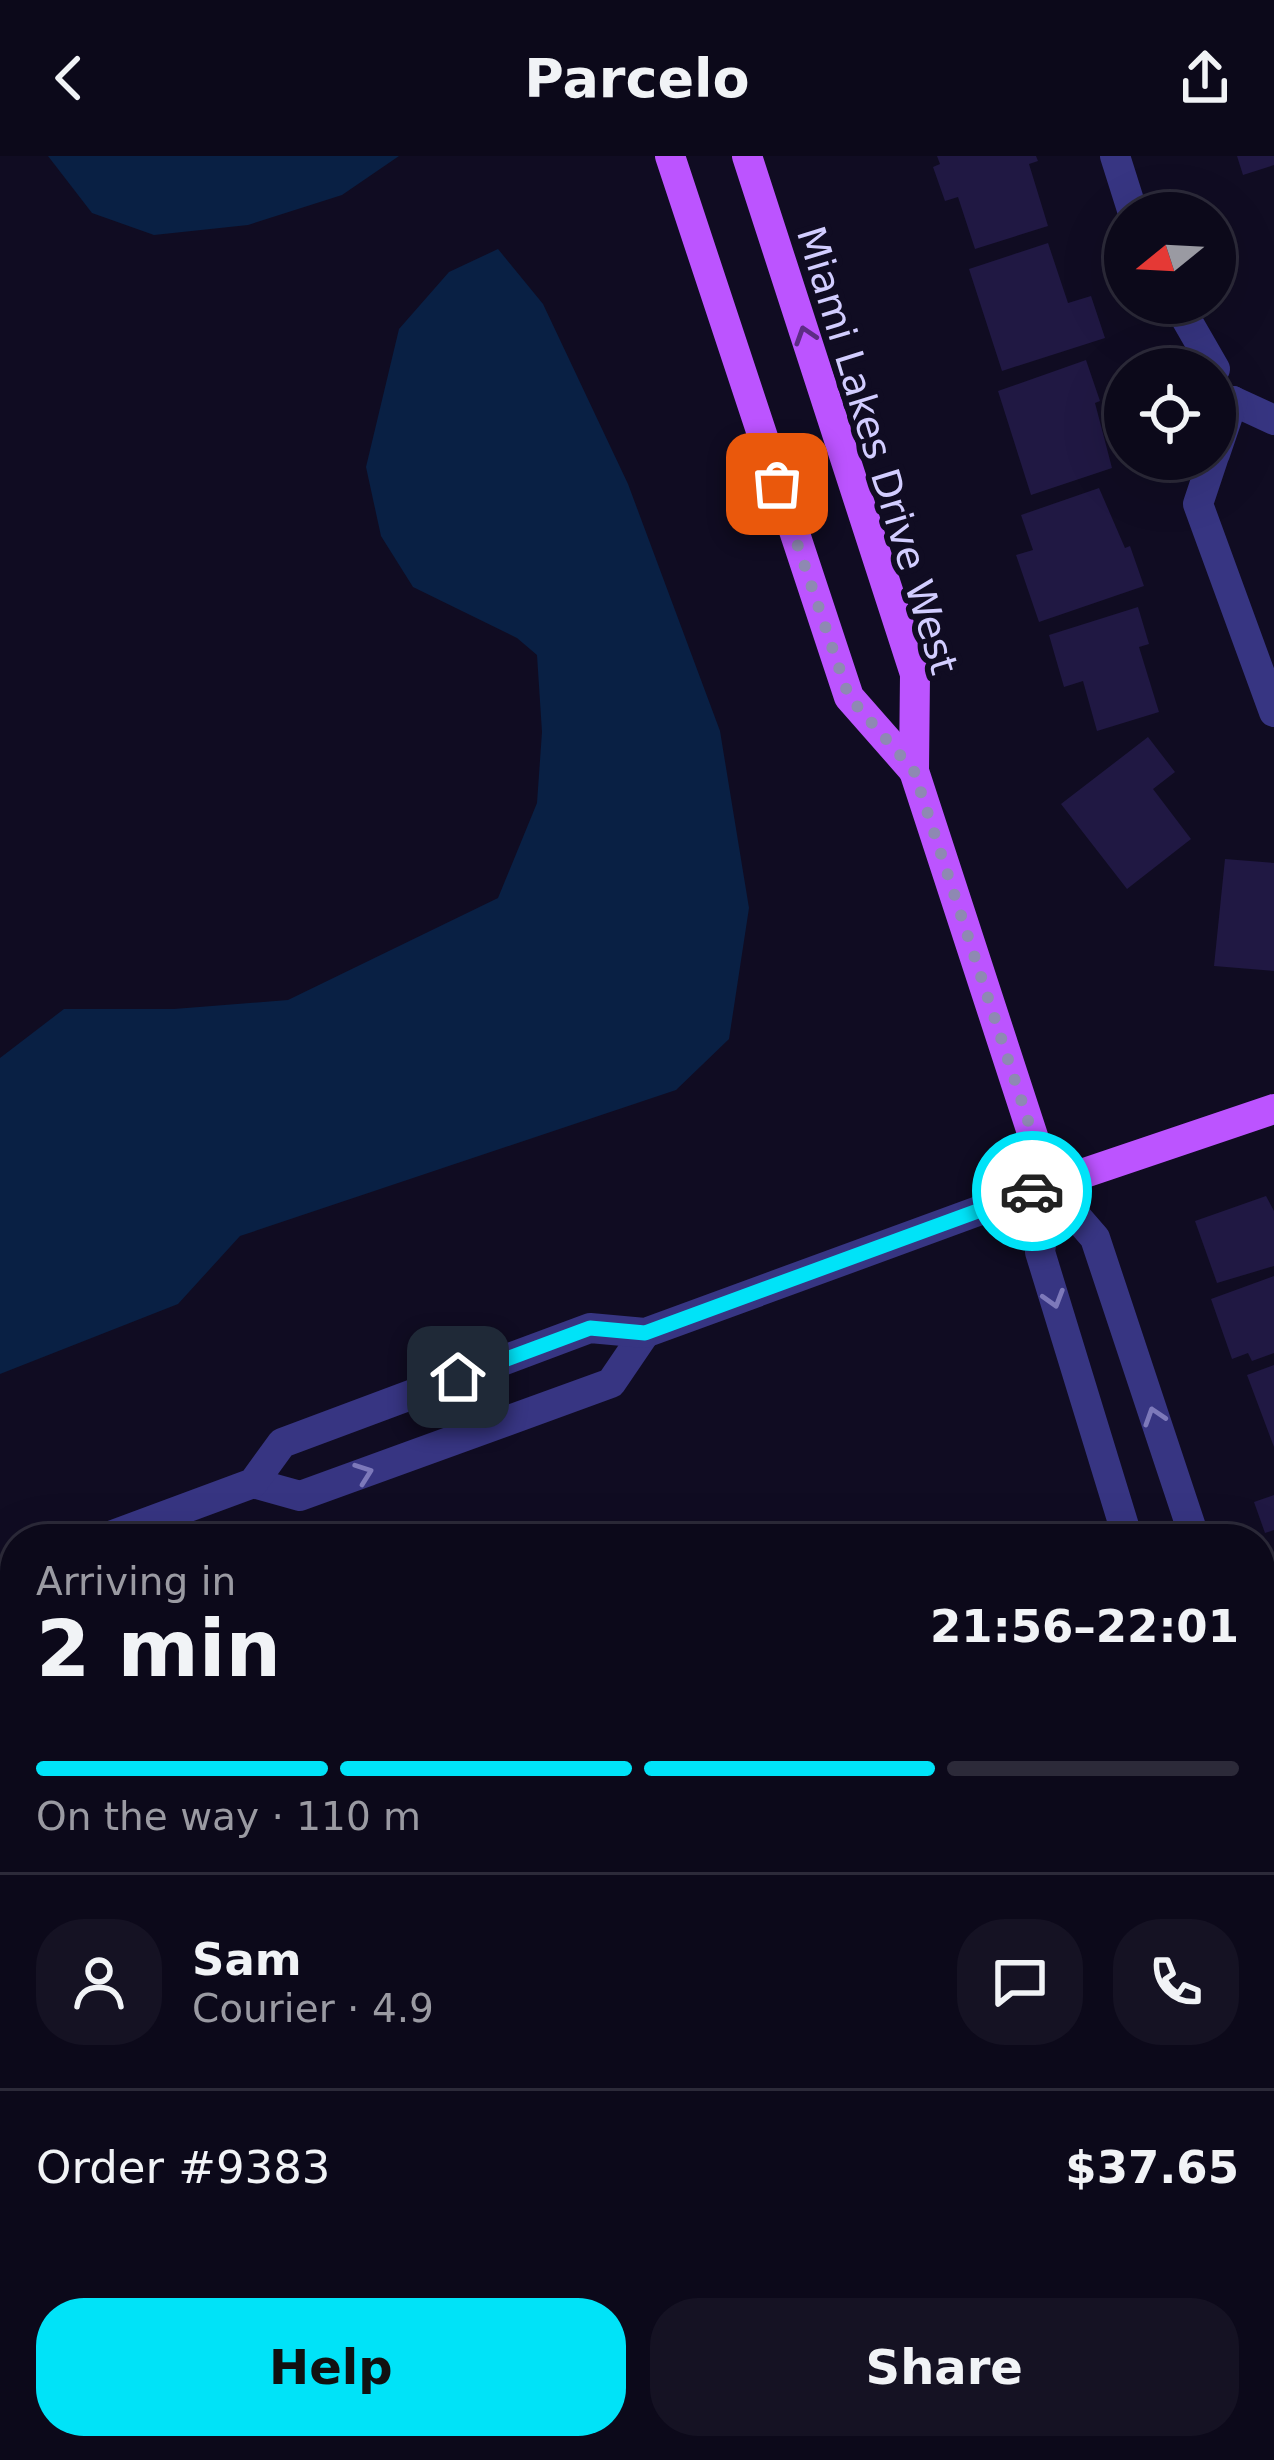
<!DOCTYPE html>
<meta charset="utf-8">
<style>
body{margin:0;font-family:"DejaVu Sans",sans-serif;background:#151223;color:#f1f3f6;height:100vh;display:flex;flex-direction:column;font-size:45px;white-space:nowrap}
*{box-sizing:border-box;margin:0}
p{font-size:39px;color:#9a9aa2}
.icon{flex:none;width:66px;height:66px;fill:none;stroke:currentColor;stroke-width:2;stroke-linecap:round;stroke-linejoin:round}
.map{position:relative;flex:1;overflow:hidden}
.drawer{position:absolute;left:0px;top:1368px;width:1275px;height:936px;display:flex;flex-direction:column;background:#0c091a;border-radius:48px 48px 0 0;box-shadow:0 12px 48px #0002,0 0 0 3px #2c2a39}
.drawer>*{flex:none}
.needle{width:78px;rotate:252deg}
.tools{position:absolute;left:1104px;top:36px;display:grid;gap:24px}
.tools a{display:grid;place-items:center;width:132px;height:132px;border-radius:50%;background:#0c091a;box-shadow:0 12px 48px #0002,0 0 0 3px #2c2a39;font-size:60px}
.pin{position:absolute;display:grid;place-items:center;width:102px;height:102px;color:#fff;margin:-51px;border-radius:24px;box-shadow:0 6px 18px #0006}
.courier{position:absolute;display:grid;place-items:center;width:120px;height:120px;margin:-60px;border:9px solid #00e3f8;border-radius:50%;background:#fff;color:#222;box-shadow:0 3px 15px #0007}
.overview em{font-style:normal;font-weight:800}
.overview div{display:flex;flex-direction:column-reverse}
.overview{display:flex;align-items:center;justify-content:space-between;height:204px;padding:0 36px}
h1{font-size:78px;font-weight:800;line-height:90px}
.bar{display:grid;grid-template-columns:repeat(4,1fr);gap:18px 12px;align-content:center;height:144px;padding:0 36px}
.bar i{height:15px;border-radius:9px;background:#2c2a39}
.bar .active{background:#00e3f8}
.bar p{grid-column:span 4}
.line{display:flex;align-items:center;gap:30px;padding:0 36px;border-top:3px solid #2c2a39}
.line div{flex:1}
.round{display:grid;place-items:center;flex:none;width:126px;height:126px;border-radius:48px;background:#151223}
.button{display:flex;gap:24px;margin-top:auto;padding:24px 36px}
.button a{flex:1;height:138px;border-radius:48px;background:#00e3f8;color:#111;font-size:48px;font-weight:800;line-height:138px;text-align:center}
.button a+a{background:#151223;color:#f1f3f6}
header{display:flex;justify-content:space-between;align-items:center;height:156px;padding:0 36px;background:#0c091a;font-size:54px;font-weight:800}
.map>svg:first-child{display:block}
.water{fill:#092044}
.building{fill:#201843}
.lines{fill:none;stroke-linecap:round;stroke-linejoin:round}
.minor{stroke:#373582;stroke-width:30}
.major{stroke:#bc54ff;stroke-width:30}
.oneway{stroke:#5d2c85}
.oneway2{stroke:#7d79ba}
.done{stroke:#8e89b2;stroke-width:12;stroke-dasharray:0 21.6}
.route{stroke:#00e3f8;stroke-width:15}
.labels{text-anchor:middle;stroke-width:12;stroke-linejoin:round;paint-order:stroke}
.street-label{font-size:39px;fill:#d2cdff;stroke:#100c22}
</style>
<header><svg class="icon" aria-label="back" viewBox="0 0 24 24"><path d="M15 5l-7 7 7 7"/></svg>Parcelo<svg class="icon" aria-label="share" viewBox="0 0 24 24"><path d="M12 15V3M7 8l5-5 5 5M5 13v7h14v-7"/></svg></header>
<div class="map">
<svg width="1274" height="2304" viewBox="0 0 1274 2304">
<rect width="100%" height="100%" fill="#100c22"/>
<g class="water">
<polygon points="48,0 399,0 342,39 248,69 154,79 92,57"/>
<polygon points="498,93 543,148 628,328 720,575 749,752 729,883 676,934 240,1080 178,1148 0,1218 0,902 64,853 174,853 288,844 498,742 537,647 542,576 537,499 517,482 413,431 381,380 366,311 399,173 449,116"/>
</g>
<g class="building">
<polygon points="937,0 1036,0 1038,5 1029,8 1048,70 975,93 958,41 945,45 933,11 940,8"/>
<polygon points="1237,0 1274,0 1274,9 1243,19"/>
<polygon points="1048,87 1068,147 1091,140 1105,182 1002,215 969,113"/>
<polygon points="1086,204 1100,245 1095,247 1112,312 1031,339 998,235"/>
<polygon points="1099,332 1125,392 1130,390 1144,430 1039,466 1016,399 1033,394 1021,359"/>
<polygon points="1138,451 1149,488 1139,491 1159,556 1097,575 1083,525 1064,531 1049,479"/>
<polygon points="1148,581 1175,616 1153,633 1191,683 1127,733 1061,648"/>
<polygon points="1225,703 1274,707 1274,815 1214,810"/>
<polygon points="1266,1040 1274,1055 1274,1110 1217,1127 1195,1065"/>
<polygon points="1274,1120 1274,1197 1252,1205 1248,1197 1232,1203 1211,1143"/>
<polygon points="1274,1209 1274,1291 1247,1219"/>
<polygon points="1274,1339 1274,1374 1265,1377 1254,1346"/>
<polygon points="1260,2154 1274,2176 1274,2203 1260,2212"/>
<polygon points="0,2220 15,2224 15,2289 47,2289 43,2304 0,2304"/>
<polygon points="1274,2236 1274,2304 1232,2304 1227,2289 1260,2289 1260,2240"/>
<polygon points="59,2289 132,2289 129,2304 56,2304"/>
<polygon points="146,2289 216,2289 214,2304 143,2304"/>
<polygon points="249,2289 302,2289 299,2304 255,2304 257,2293"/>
<polygon points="406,2289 471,2289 476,2304 404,2304 400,2291"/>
<polygon points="487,2289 537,2289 541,2299 563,2291 567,2304 492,2304"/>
<polygon points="576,2289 646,2289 651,2304 581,2304"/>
<polygon points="661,2289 727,2289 727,2290 685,2304 667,2304"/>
</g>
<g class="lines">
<g class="minor">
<polyline points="1115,0 1133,57"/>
<polyline points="1177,147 1215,213"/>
<polyline points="1233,245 1274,264"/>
<polyline points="1215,298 1233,245"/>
<polyline points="1213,303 1198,348 1274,556"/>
<polyline points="1049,1029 1095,1082 1195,1383"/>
<polyline points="1049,1029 1040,1096 1128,1383"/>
<polyline points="253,1327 300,1340 611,1227 645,1177"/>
<polyline points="102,1383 253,1327 282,1287 590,1172 645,1177 1049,1029"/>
<polyline points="0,1421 15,1415"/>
<polyline points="1260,1580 1274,1622"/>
<polyline points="1260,1783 1274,1825"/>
<polyline points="1152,2289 1158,2304"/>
<polyline points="890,2304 935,2289"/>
</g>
<g class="major">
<polyline points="670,0 849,541 914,615"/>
<polyline points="747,0 915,518 914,615 1049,1029 1274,953"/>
</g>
</g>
<defs><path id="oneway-chevron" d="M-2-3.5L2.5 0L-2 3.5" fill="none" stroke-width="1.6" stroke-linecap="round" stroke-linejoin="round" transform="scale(3)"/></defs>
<use class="oneway" href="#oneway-chevron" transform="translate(805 179) rotate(-108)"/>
<g class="oneway2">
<use href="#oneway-chevron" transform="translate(1054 1143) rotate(73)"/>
<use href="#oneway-chevron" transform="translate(1154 1260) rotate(-108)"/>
<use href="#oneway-chevron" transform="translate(364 1317) rotate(-20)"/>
</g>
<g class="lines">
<polyline class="done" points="777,328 849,541 914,615 1049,1029 1032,1035"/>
<polyline class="route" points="458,1221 590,1172 645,1177 1032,1035"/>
</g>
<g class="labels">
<g class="street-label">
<text transform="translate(878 294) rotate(73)" y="14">Miami Lakes Drive West</text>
</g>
</g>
</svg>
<div class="tools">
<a><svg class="needle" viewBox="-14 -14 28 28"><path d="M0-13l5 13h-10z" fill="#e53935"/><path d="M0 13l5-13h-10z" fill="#9a9aa2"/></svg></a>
<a><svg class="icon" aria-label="locate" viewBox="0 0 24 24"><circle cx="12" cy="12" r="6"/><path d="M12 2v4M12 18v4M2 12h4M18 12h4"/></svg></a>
</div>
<div class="pin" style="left:777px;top:328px;background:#ea580c"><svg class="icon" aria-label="bag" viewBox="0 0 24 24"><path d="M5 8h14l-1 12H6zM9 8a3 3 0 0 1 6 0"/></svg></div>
<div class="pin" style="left:458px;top:1221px;background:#1f2937"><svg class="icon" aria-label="home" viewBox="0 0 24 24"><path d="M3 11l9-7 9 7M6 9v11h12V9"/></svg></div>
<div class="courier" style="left:1032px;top:1035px"><svg class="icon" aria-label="car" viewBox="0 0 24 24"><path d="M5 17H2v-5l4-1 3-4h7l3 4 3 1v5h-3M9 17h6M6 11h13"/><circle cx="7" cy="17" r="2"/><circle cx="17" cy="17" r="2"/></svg></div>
<section class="drawer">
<div class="overview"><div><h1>2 min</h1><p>Arriving in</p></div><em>21:56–22:01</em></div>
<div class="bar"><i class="active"></i><i class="active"></i><i class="active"></i><i></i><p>On the way · 110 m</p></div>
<div class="line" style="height:216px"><a class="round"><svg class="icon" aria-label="person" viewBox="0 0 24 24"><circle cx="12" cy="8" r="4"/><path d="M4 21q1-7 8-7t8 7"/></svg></a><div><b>Sam</b><p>Courier · 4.9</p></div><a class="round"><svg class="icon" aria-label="chat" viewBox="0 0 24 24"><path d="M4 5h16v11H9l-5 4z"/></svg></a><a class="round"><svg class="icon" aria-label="phone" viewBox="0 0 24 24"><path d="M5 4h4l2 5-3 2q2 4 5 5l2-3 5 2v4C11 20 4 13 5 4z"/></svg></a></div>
<div class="line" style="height:156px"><div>Order #9383</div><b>$37.65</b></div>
<div class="button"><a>Help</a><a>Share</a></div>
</section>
</div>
